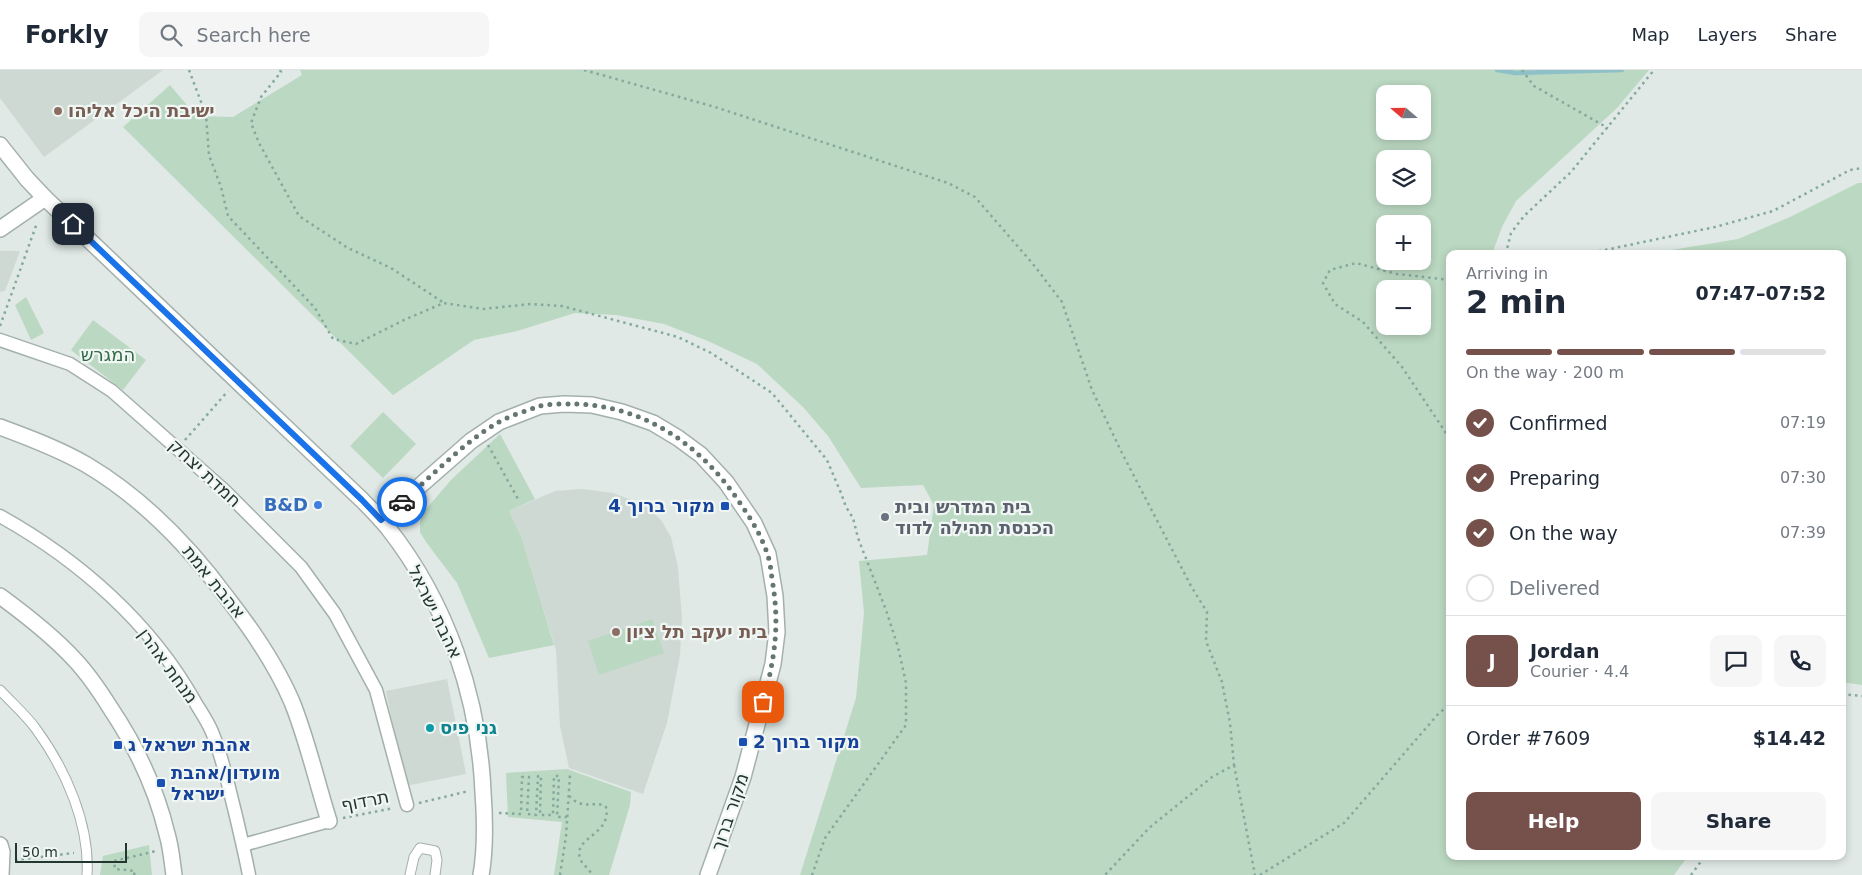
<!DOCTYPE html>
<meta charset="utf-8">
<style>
body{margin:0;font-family:"DejaVu Sans","Noto Sans Hebrew",sans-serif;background:#f6f6f7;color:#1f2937;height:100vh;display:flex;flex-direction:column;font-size:19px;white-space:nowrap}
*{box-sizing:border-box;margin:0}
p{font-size:16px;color:#747a83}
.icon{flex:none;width:28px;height:28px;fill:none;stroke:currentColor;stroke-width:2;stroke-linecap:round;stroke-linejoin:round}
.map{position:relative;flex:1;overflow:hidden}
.sheet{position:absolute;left:1446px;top:180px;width:400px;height:610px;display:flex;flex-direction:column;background:#fff;border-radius:10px;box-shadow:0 2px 8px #0003}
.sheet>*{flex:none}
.needle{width:32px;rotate:290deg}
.tools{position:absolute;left:1376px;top:15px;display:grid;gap:10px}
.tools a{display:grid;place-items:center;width:55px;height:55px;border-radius:10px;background:#fff;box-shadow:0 2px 8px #0003;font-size:25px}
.scale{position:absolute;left:15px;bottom:12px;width:112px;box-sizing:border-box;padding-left:5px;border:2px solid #233731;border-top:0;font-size:14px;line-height:18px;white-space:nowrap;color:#233731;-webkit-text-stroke:4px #f0f6f3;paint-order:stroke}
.pin{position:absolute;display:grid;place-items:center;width:42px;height:42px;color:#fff;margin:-21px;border-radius:10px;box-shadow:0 2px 8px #0006}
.courier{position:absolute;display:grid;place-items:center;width:50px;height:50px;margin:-25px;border:4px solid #1a73e8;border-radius:50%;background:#fff;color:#222;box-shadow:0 1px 6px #0007}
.head em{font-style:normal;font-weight:800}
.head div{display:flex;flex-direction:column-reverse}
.head{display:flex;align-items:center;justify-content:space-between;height:85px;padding:0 20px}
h1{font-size:32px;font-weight:800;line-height:38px}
.bar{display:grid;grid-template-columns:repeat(4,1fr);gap:8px 5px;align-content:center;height:60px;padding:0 20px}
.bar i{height:6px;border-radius:4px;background:#e0e1e3}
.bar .selected{background:#76514c}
.bar p{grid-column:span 4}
.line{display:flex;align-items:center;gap:12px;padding:0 20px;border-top:1px solid #e0e1e3}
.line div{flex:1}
.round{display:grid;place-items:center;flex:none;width:52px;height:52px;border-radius:10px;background:#f6f6f7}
ol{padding:0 20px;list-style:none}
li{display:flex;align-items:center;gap:15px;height:55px}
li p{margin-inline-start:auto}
li .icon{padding:5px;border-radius:50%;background:#76514c;color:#fff;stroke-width:4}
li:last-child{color:#747a83}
li i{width:28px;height:28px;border:2px solid #e0e1e3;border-radius:50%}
.primary-button{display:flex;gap:10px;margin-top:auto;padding:10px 20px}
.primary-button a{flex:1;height:58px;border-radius:10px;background:#76514c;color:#fff;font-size:20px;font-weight:800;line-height:58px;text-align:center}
.primary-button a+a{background:#f6f6f7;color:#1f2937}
header{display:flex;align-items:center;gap:30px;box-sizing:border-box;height:70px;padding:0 25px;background:#fff;border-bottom:1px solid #e0e1e3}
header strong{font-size:24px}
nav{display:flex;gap:28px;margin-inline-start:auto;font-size:18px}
.search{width:350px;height:45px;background:#f6f6f7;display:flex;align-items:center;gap:12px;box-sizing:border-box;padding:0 18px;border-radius:10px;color:#747a83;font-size:19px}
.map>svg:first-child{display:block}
.built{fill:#ced9d4}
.green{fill:#bbd8c2;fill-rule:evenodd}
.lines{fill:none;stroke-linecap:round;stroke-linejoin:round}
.stream{stroke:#8ec0c8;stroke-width:4.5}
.service-casing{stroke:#a4b0ab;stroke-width:11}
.pedestrian-casing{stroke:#a4b0ab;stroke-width:15}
.minor-casing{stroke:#a4b0ab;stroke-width:18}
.path{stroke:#84a99d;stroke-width:2.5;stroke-dasharray:2.5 4;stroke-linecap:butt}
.service{stroke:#fff;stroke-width:9}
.pedestrian{stroke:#fff;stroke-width:12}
.minor{stroke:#fff;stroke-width:15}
.done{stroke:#657570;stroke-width:5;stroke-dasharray:0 9}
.route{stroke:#1a73e8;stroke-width:6}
.education-dot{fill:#8d6e63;stroke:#f0f6f3;stroke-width:2}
.shop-dot{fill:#3f7fe0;stroke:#f0f6f3;stroke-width:2}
.transit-dot{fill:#1a4fb4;stroke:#f0f6f3;stroke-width:2}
.worship-dot{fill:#6b7280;stroke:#f0f6f3;stroke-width:2}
.culture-dot{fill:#0f9aa8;stroke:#f0f6f3;stroke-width:2}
.labels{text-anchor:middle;stroke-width:4.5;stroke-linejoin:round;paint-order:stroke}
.education-label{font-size:18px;font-weight:bold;fill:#785e54;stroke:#f0f6f3;text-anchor:start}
.park-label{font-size:18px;fill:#326946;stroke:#f0f6f3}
.street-label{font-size:18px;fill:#233731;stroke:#f0f6f3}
.shop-label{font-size:18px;font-weight:bold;fill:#366cbe;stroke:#f0f6f3;text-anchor:end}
.transit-label{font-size:18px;font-weight:bold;fill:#164399;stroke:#f0f6f3;text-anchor:start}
.worship-label{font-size:18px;font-weight:bold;fill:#5b616d;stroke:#f0f6f3;text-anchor:start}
.culture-label{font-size:18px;font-weight:bold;fill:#0d838f;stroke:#f0f6f3;text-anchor:start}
</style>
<header>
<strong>Forkly</strong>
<div class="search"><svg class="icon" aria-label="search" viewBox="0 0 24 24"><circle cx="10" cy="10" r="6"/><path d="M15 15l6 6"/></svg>Search here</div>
<nav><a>Map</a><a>Layers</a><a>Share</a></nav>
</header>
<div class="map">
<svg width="1862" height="805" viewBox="0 0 1862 805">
<rect width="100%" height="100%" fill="#e0e9e5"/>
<g class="built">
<polygon points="0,0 163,0 44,87 0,28"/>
<polygon points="0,181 20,181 5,221 0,222"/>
<polygon points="582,419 613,423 644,435 661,450 671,467 678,497 682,549 680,585 667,653 643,724 569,698 560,656 556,580 522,469 509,441 555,421"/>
<polygon points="447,609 466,704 405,716 386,621"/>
</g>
<g class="green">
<path d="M300,0H1649L1617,38L1516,131L1502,157L1492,184H1450V786H1688L1674,805H800L856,628L864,543L859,491L927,485L934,435L923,415L861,418L828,366L803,337L757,294L708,271L664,254L616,245L575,243L517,261L474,270L393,325L123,57L170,15L196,46L233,47L302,5ZM1385,24H1422V61H1385ZM1385,89H1422V126H1385ZM1385,154H1422V191H1385ZM1385,219H1422V256H1385Z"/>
<polygon points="1858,113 1862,113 1862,615 1842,612 1842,184 1647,184 1738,169 1790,147"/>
<polygon points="26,227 44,263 31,270 15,235"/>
<polygon points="93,250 146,290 123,320 71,280"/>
<polygon points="383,342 416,374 383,408 350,376"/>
<polygon points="500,364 535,429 509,441 522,469 554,575 489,588 457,513 426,472 420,462 420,453 422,444 451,410"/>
<polygon points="652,549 664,583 599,605 588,571"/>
<polygon points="567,699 631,722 630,735 609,805 554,805 562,752 508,747 506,703"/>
<polygon points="149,775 152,805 100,805 103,786"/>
</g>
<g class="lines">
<polyline class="stream" points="1497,0 1515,3 1622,0"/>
<defs>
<g id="service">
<path d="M0,620C12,633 26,645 36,659C66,700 90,755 87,805"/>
<polyline points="410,805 414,787 420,778 435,781 437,790 435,805"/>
</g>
<g id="pedestrian">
<polyline points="0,270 70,294 112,321 224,420 301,497 335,544 376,620 407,735"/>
<path d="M0,446C79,490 151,553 195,632C201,642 208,652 212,662C223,688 228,715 235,742C240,763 245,784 249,805"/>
<polyline points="243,775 329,751"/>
</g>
<g id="minor">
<path d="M0,75L27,109L45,128L362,430C371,439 380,448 388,458C447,533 479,627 483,722C485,750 486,777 481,805"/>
<polyline points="0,159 45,128"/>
<path d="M0,357C30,368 59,379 87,395C144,429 189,476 228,529C253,561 276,595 292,632C307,669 317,713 329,751"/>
<polyline points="381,450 471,371 499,352 540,336 564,334 592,335 622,342 653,353 678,368 701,385 726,412 754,453 768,484 775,526 777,562 773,594 743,707 708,805"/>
<path d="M0,526C26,545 53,566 75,590C89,605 101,623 111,639C137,678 156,718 167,764C171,777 172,791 174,805"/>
<polyline points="0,775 2,782 1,805"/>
</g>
</defs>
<use href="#service" class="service-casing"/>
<use href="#pedestrian" class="pedestrian-casing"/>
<use href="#minor" class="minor-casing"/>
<g class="path">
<polyline points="189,0 206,45 209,85 221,117 228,146 315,238 333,269 356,274 406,249 444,233 483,239 531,234 562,236 678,267 711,283 772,323 827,390 841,423 846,437 853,448 858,468 886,540 898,577 906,613 906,655 825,768 812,805"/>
<polyline points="280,0 281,2 261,27 251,53 259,73 299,146 348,178 391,198 444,233"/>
<polyline points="584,0 715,37 948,113 975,127 1033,194 1062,232 1092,320 1121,381 1191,516 1207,542 1206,571 1222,612 1230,653 1234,695 1212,707 1149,758 1105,805"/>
<polyline points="1522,0 1534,16 1608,58"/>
<polyline points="1509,184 1507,179 1511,163 1524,146 1571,102 1654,0"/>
<polyline points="1586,184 1715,157 1773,141 1850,100 1862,98"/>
<polyline points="1450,210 1397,204 1356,193 1330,200 1323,213 1335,234 1363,252 1402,297 1450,369"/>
<polyline points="0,256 37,153"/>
<polyline points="185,370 228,321"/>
<polyline points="488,375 518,429"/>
<polyline points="1842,624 1862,626"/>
<polyline points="1234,695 1255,805"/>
<path d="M569,726C572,728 575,732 579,733C588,737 598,731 606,737C612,765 573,767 580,788C582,795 589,798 592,805"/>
<polyline points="419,733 469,721"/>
<polyline points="499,743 521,744 522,707 529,707 527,744 536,745 538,706 541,706 540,745 553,745 554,706 559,706 557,747 567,747"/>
<polyline points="343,748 394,738"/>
<polyline points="15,790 74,783"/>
<polyline points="134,805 135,801 115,799 114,791 156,781"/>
<polyline points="560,805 566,766 570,705"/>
<polyline points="1260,805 1344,753 1439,643 1450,635"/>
<polyline points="1691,805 1705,786"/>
</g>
<use href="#service" class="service"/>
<use href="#pedestrian" class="pedestrian"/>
<use href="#minor" class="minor"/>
</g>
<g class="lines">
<path class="done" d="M402,432C432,406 465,371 499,352C510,346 525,341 537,337C549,333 563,334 575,334C646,336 702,376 740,433C751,449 761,465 767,483C770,491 771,500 772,509C780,554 775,588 763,632"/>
<polyline class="route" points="73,154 362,430 381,450 402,432"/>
</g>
<g class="education-dot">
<circle cx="58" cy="41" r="5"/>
<circle cx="616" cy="562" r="5"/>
</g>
<circle class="shop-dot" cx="318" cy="435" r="5"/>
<g class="transit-dot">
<rect x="720" y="431" width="10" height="10" rx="2.5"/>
<rect x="738" y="667" width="10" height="10" rx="2.5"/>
<rect x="113" y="670" width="10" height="10" rx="2.5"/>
<rect x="156" y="708" width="10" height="10" rx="2.5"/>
</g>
<circle class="worship-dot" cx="885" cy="447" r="5"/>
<circle class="culture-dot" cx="430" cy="658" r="5"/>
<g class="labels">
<g class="education-label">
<text x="68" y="47">ישיבת היכל אליהו</text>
<text x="626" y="568">בית יעקב תל ציון</text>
</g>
<g class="park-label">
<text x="108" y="291">המגרש</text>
</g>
<g class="street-label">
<text transform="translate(205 403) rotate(43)" y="6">חמדת יצחק</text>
<text transform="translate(214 512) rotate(51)" y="6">אהבת אמת</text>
<text transform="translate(435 542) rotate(64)" y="6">אהבת ישראל</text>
<text transform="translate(168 596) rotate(54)" y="6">מנחת אהרן</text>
<text transform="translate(365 731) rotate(-11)" y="6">תרדוף</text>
<text transform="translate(730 742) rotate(-71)" y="6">מקור ברוך</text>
</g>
<g class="shop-label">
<text x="308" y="441">B&amp;D</text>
</g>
<g class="transit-label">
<text x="715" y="442" text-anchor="end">מקור ברוך 4</text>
<text x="753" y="678">מקור ברוך 2</text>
<text x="128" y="681">אהבת ישראל ג</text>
<text x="171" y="709">מועדון/אהבת<tspan x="171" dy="21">ישראל</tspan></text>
</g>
<g class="worship-label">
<text x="895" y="443">בית המדרש ובית<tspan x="895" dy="21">הכנסת תהילה לדוד</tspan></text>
</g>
<g class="culture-label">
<text x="440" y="664">גני פיס</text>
</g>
</g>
</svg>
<div class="tools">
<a><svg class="needle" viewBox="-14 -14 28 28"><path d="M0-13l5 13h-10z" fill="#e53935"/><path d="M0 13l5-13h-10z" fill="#747a83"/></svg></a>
<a><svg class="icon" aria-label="layers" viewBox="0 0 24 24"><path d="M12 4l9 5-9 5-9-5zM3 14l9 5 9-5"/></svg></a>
<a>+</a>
<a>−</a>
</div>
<div class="scale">50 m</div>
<div class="pin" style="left:763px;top:632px;background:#ea580c"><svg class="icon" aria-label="bag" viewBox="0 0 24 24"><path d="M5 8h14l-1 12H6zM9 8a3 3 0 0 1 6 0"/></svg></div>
<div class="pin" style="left:73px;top:154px;background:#1f2937"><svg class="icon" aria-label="home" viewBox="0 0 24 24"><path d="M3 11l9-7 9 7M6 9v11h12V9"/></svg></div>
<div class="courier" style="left:402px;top:432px"><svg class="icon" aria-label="car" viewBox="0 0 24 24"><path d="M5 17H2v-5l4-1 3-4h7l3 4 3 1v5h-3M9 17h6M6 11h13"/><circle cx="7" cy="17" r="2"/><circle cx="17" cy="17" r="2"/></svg></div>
<section class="sheet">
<div class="head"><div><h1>2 min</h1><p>Arriving in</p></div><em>07:47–07:52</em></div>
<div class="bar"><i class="selected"></i><i class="selected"></i><i class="selected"></i><i></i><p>On the way · 200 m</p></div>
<ol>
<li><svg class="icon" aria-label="check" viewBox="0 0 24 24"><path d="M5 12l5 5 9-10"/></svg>Confirmed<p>07:19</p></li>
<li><svg class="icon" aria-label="check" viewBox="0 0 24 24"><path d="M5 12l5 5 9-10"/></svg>Preparing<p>07:30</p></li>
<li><svg class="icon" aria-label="check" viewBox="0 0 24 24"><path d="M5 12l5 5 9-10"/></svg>On the way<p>07:39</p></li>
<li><i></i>Delivered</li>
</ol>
<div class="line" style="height:90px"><b class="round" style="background:#76514c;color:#fff">J</b><div><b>Jordan</b><p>Courier · 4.4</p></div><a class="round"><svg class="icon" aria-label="chat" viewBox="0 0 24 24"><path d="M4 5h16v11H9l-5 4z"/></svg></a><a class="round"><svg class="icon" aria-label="phone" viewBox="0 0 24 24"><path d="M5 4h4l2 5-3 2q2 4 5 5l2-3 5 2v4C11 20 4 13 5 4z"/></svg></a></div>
<div class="line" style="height:65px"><div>Order #7609</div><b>$14.42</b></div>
<div class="primary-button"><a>Help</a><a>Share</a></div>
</section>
</div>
